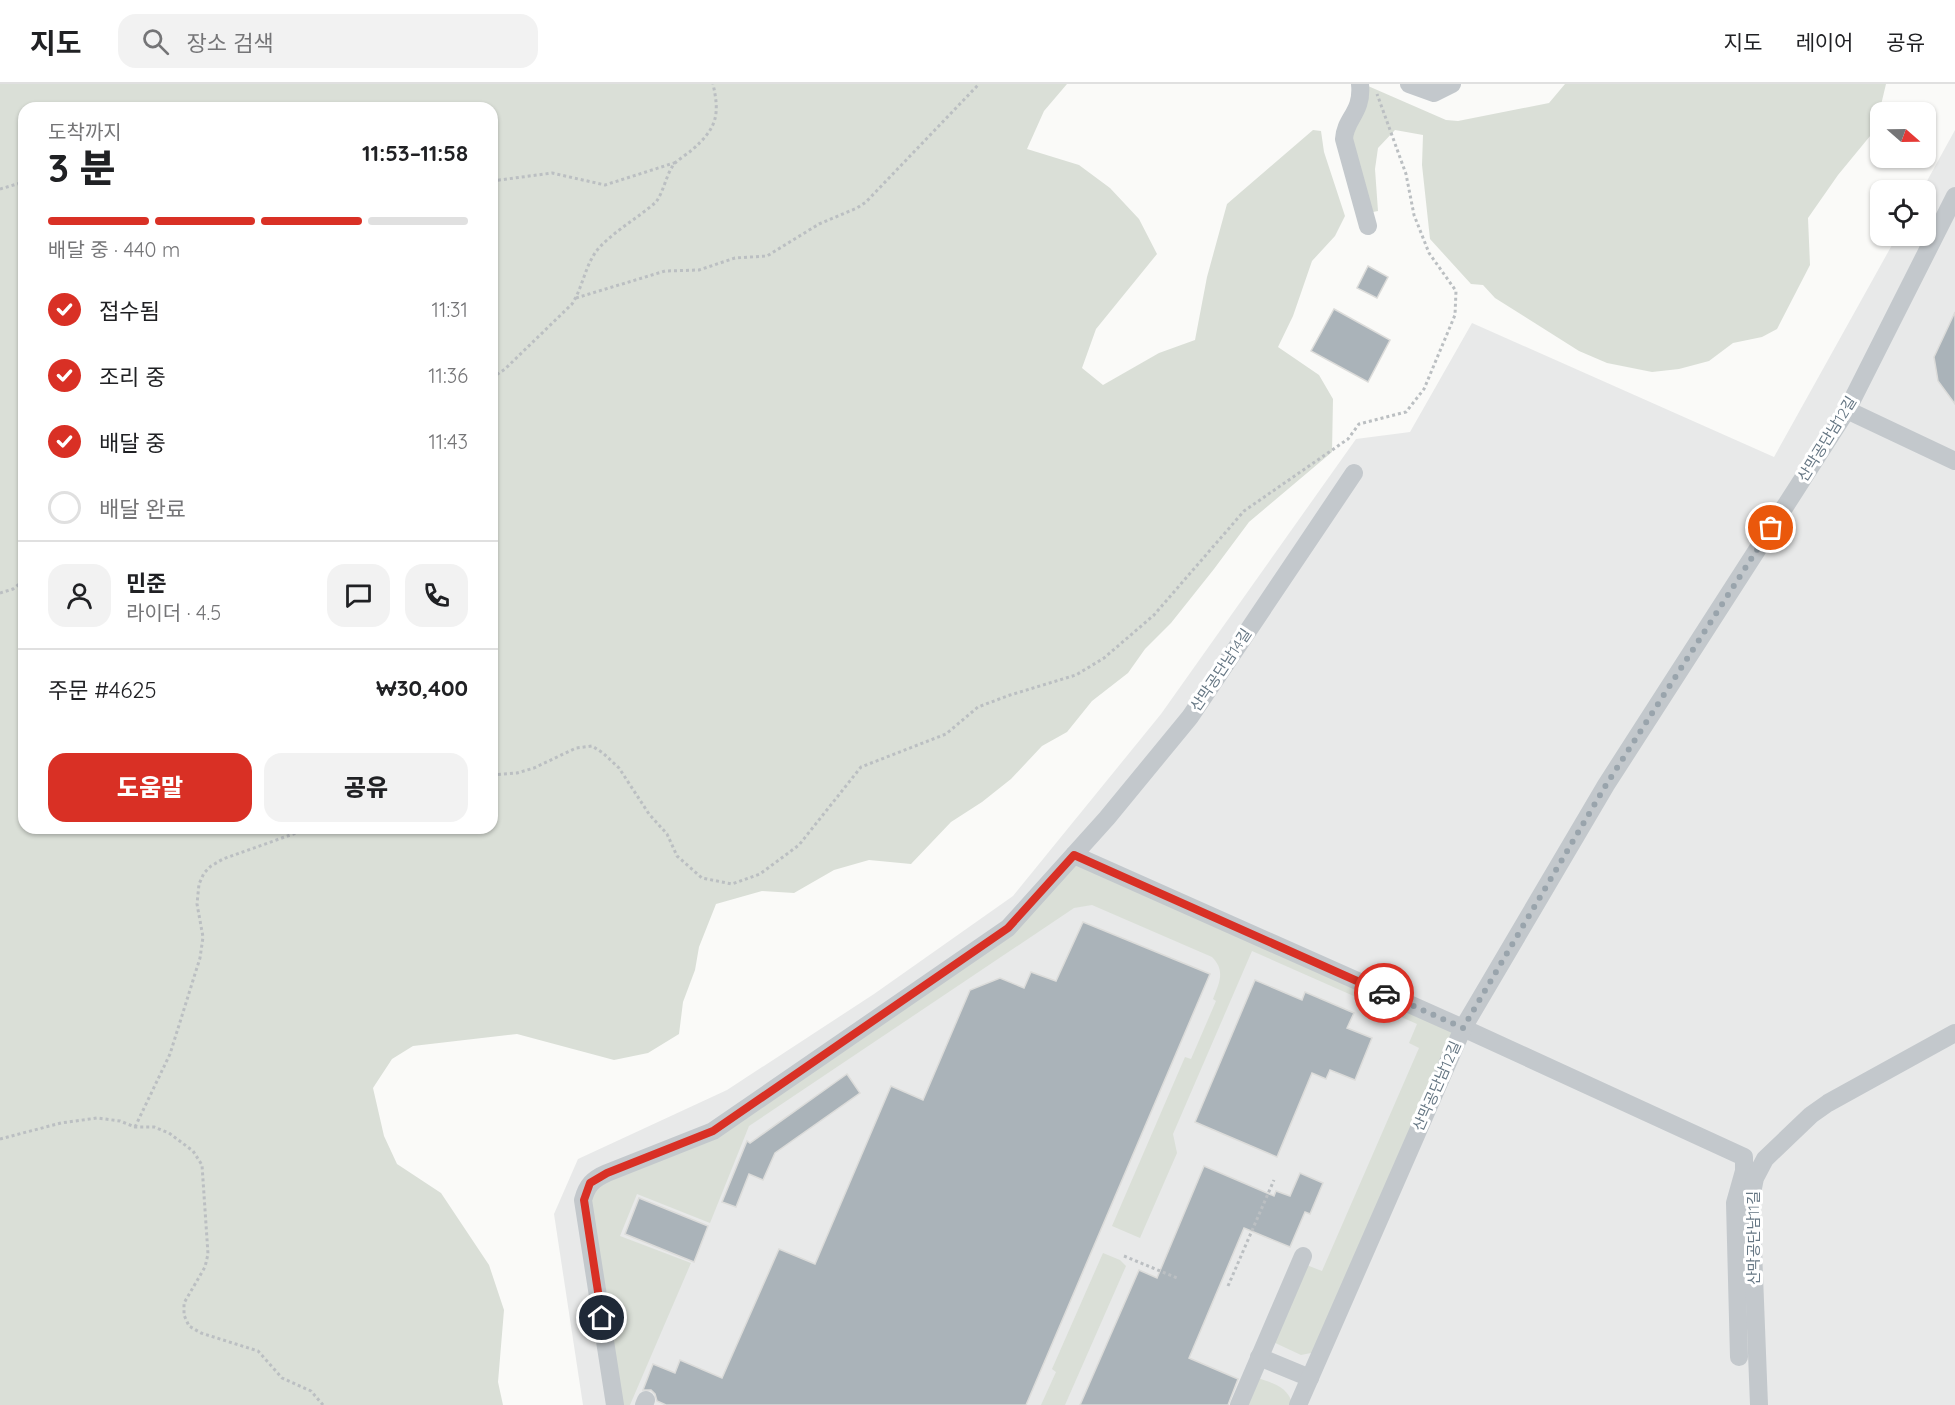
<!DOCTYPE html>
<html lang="ko">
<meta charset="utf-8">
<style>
body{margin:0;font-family:Quicksand,"Noto Sans KR",sans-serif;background:#f2f2f2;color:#202124;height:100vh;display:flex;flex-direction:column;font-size:22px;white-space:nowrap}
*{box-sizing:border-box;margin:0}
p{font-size:20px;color:#757577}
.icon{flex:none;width:33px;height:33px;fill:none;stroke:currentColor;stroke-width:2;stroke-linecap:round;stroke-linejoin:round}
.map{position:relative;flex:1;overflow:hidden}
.drawer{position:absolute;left:18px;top:18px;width:480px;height:732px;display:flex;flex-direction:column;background:#fff;border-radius:18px;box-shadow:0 2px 4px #0004}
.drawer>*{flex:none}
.needle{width:39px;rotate:110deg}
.fabs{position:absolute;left:1870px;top:18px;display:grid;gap:12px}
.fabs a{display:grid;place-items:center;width:66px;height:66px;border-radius:12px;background:#fff;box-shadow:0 2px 4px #0004;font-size:30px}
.pin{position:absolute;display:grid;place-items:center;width:51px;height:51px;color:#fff;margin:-26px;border:3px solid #fff;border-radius:50%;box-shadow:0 2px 6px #0007}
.courier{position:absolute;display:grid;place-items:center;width:60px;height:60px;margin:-30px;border:4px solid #d93025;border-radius:50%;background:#fff;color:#222;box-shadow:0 2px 8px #0007}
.summary em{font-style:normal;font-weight:800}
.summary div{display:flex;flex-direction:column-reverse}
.summary{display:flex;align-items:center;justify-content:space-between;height:102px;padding:0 30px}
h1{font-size:39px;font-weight:800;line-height:45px}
.bar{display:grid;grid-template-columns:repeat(4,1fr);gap:9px 6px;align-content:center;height:72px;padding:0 30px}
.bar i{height:8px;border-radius:4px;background:#e0e0e0}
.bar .on{background:#d93025}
.bar p{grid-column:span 4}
.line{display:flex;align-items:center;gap:15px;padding:0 30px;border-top:2px solid #e0e0e0}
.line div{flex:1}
.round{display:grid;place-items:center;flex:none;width:63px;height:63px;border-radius:18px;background:#f2f2f2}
ol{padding:0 30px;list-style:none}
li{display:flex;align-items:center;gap:18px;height:66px}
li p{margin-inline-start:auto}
li .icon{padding:6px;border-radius:50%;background:#d93025;color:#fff;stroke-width:4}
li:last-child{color:#757577}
li i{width:33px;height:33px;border:3px solid #e0e0e0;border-radius:50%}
.primary-button{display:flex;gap:12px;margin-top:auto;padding:12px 30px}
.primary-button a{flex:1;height:69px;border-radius:18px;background:#d93025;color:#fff;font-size:24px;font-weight:800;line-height:69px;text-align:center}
.primary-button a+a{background:#f2f2f2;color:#202124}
header{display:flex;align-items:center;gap:36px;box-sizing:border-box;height:84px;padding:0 30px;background:#fff;border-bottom:2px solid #e0e0e0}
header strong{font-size:28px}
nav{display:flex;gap:33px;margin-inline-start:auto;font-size:21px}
.search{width:420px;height:54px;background:#f2f2f2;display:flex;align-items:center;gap:15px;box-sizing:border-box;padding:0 21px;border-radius:18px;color:#757577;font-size:22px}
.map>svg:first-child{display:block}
.built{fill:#e8e9e9}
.green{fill:#dadfd7;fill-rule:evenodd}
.building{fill:#aab3b9;stroke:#dcdcda;stroke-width:1.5}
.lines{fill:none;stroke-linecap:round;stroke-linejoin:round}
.path{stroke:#bbbfc2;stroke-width:3;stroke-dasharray:3 3;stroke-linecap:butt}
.minor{stroke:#c3c8cc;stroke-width:18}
.done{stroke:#99a4ac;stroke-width:6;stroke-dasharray:0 10.8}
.route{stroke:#d93025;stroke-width:8}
.labels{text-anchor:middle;stroke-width:6;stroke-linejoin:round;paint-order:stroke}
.street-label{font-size:15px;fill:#657683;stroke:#fff}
</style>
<header>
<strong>지도</strong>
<div class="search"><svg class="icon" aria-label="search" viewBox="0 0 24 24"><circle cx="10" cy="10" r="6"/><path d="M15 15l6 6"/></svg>장소 검색</div>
<nav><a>지도</a><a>레이어</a><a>공유</a></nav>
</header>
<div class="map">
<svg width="1955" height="1321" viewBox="0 0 1955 1321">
<rect width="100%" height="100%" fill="#fafaf8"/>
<polygon class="built" points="1955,46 1955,1321 583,1321 554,1130 578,1075 727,1006 874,910 1013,812 1161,630 1356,355 1410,348 1472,239 1774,373 1897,152 1926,152 1926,106 1922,106"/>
<g class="green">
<path d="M0,0H1067L1044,27L1027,65L1079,81L1110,104L1139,135L1157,170L1096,245L1082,284L1103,301L1159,269L1195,256L1207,193L1227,120L1313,46L1321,47L1324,68L1345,132L1335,152L1312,177L1293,232L1278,263L1319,291L1333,315L1332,368L1249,438L1214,485L1171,539L1145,565L1128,589L1092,617L1067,648L1042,662L1011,695L982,718L951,738L911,780L869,776L834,786L794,809L762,807L716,820L699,863L695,886L683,918L679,950L648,969L614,976L517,950L413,962L392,975L373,1004L384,1052L397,1080L441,1109L489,1181L504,1226L498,1298L503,1321H0ZM24,24H492V744H24Z"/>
<polygon points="1565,0 1886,0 1875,46 1838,91 1808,134 1810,181 1777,245 1762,253 1733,259 1709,277 1679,285 1652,288 1607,279 1579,267 1495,214 1483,201 1471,200 1430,155 1422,81 1423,51 1395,46 1378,64 1375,85 1378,127 1373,128 1355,82 1352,45 1368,2 1446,36 1458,37 1549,19"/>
<path d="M1074,771L1463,944L1316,1268L1301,1271L1271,1257L1304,1180L1322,1187L1419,964L1409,959L1417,940L1252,867L1173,1050L1177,1069L1140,1154L1112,1142L1185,973L1191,975L1216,917L1213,915C1219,899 1226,887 1212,873L1092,821L1074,824L749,1042L710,1139L637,1110L620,1152L691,1179L630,1321H619L586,1106L713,1047L1008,844Z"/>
<polygon points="1103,1169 1120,1176 1126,1182 1065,1321 1041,1321 1056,1288 1052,1285"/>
<path d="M1256,1293C1273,1300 1287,1301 1293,1321H1244Z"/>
</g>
<g class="building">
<polygon points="1368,182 1388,193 1377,214 1357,204"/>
<polygon points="1334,225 1390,256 1368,298 1311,267"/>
<polygon points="1955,228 1955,320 1938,297 1934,273"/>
<polygon points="1083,838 1210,890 1026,1321 666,1321 657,1317 655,1310 651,1306 643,1306 653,1280 675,1289 680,1276 722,1294 779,1165 815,1180 891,1002 923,1016 970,906 1000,894 1024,904 1031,888 1056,897"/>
<polygon points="1255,896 1302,916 1305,908 1354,929 1347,944 1372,954 1355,996 1330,986 1326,995 1312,989 1277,1073 1195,1038"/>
<polygon points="847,990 860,1009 775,1069 763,1096 749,1090 736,1123 722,1118 747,1057 750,1059"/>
<polygon points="1204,1082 1274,1112 1276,1107 1290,1112 1300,1089 1323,1099 1310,1130 1305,1128 1290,1163 1244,1144 1189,1274 1238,1295 1228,1321 1080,1321 1139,1186 1157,1194"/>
<polygon points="639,1114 708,1142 694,1178 625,1150"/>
</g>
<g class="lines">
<g class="path">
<polyline points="492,97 552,89 605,101 677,78"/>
<polyline points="0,105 24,98"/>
<polyline points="576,214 665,187 699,186 735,174 767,172 819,140 857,124 866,118 979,0"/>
<path d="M492,294L505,285L572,220C583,203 585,181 598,165C614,147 638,134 656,118C664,107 666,91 674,80C679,75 687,70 692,66C717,44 720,31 713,0"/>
<polyline points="0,509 13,505 24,496"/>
<polyline points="492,691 517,689 534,684 576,664 592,662 603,669 619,684 649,730 667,750 677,772 702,794 732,800 760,790 799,761 861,683 946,650 978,623 1010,611 1076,591 1104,574 1154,531 1244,427 1348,355 1359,340 1406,328 1424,305 1455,231 1456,207 1429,169 1414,131 1406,90 1377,10"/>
<polyline points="135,1043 170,970 200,874 203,853 197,820 199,800 204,789 211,782 223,775 310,744"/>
<polyline points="0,1055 61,1039 97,1034 120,1037 135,1043 154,1043 169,1049 193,1067 202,1081 208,1170 205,1183 184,1219 184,1231 189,1242 201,1249 258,1267 282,1294 311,1307 323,1321"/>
<polyline points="1124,1172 1177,1194"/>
<polyline points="1228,1202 1274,1096"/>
</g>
<g class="minor">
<path d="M1360,0C1363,29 1345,34 1344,55L1368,142"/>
<polyline points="1409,0 1434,9 1452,0"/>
<polyline points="1847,326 1955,377"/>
<polyline points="1074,771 1463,944 1744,1073 1744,1087 1735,1119 1739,1273"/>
<polyline points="1259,1273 1310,1294"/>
<path d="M615,1321L583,1116C587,1101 593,1095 607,1089L713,1047L1008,844L1107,734L1190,633L1354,389"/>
<polyline points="644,1321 646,1316"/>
<polyline points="1239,1321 1303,1172"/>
<polyline points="1298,1321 1463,944 1606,701 1847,326 1955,112"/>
<polyline points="1759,1321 1751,1114 1755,1094 1765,1075 1811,1031 1828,1019 1955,949"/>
</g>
</g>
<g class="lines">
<polyline class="done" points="1384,909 1463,944 1606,701 1771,444"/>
<polyline class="route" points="602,1234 584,1116 590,1099 607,1089 713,1047 1008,844 1074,771 1384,909"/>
</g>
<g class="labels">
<g class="street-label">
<text transform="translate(1827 355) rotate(-58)" y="5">산막공단남12길</text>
<text transform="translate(1221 586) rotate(-56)" y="5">산막공단남14길</text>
<text transform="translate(1437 1002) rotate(-66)" y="5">산막공단남12길</text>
<text transform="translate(1754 1154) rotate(-90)" y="5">산막공단남11길</text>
</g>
</g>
</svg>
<div class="fabs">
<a><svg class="needle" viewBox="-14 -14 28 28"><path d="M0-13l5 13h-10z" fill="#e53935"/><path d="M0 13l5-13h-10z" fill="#757577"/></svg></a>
<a><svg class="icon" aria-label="locate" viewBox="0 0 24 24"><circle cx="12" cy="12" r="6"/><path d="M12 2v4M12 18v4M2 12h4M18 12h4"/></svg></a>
</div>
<div class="pin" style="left:1771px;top:444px;background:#ea580c"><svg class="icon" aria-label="bag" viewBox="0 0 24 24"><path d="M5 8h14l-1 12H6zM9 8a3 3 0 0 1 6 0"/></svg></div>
<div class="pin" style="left:602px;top:1234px;background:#1f2937"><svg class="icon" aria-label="home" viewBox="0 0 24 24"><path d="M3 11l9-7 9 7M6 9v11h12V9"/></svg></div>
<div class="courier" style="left:1384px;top:909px"><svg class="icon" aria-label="car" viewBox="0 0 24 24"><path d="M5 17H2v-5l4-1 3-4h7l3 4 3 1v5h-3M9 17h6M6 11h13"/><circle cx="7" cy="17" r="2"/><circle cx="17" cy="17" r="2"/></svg></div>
<section class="drawer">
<div class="summary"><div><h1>3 분</h1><p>도착까지</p></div><em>11:53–11:58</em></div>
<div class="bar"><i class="on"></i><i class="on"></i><i class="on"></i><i></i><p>배달 중 · 440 m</p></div>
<ol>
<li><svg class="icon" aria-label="check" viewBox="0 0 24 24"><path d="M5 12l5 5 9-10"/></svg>접수됨<p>11:31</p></li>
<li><svg class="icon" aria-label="check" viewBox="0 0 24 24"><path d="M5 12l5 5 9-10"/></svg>조리 중<p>11:36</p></li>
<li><svg class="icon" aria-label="check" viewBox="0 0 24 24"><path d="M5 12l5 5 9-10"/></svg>배달 중<p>11:43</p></li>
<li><i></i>배달 완료</li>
</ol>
<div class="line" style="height:108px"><a class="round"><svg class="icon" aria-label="person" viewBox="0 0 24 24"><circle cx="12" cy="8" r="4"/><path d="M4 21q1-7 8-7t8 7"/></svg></a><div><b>민준</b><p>라이더 · 4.5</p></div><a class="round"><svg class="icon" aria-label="chat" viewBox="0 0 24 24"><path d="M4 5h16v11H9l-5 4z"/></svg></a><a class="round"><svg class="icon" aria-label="phone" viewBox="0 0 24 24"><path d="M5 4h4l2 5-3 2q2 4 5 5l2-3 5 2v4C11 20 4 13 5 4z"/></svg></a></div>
<div class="line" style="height:78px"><div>주문 #4625</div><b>₩30,400</b></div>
<div class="primary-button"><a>도움말</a><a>공유</a></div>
</section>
</div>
